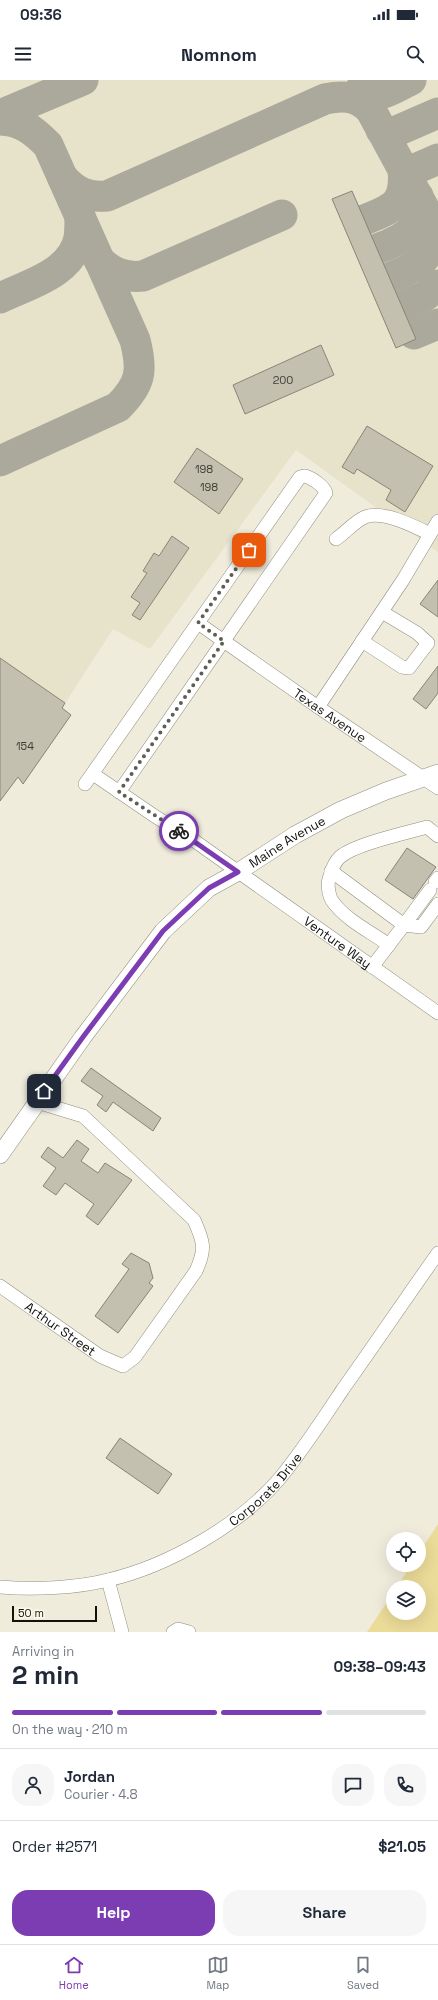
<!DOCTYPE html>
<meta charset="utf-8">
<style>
body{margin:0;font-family:"Space Grotesk",sans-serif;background:#f6f6f7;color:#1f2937;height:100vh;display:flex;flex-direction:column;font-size:15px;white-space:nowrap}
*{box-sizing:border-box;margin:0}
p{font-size:13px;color:#747a83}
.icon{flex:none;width:22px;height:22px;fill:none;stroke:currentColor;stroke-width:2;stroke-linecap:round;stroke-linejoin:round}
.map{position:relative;height:1552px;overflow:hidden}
.side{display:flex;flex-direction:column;background:#fff;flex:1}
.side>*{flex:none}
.fabs{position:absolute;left:386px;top:1452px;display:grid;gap:8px}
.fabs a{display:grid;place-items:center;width:40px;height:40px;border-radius:50%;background:#fff;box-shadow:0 4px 16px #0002;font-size:20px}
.scale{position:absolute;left:12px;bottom:10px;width:85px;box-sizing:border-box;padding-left:4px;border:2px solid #12110c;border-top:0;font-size:11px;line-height:14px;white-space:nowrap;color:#12110c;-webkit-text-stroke:3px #fdf9e9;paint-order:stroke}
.pin{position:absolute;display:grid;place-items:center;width:34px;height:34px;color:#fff;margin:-17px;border-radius:8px;box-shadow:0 2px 6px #0006}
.courier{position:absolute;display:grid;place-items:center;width:40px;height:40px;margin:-20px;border:3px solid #7d3db2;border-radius:50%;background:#fff;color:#222;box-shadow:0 1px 5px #0007}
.summary em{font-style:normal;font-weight:700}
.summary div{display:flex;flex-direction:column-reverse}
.summary{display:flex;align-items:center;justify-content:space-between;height:68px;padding:0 12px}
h1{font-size:26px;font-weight:700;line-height:30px}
.bar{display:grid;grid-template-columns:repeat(4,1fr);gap:6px 4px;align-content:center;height:48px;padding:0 12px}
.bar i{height:5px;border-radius:3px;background:#e0e1e3}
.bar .current{background:#7d3db2}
.bar p{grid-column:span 4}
.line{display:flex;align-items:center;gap:10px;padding:0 12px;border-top:1px solid #e0e1e3}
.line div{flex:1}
.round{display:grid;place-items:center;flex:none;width:42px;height:42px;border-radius:16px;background:#f6f6f7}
.button{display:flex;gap:8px;margin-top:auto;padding:8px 12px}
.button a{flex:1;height:46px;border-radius:16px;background:#7d3db2;color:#fff;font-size:16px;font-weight:700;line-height:46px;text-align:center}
.button a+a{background:#f6f6f7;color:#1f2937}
.status{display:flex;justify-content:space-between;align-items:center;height:28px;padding:0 20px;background:#fff;direction:ltr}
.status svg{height:11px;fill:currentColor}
header{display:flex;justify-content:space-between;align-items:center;height:52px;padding:0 12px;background:#fff;font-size:18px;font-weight:700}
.tabs{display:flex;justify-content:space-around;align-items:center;height:56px;border-top:1px solid #e0e1e3;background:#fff;font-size:11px;color:#747a83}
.tabs a{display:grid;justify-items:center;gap:2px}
.tabs .current{color:#7d3db2}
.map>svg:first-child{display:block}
.built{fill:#e7e2ca}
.green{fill:#ecdc99}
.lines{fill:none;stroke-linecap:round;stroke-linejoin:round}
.taxiway{stroke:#aba89c;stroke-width:31}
.building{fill:#c3c0b0;stroke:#888577}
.minor-casing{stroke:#918e7f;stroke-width:14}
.major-casing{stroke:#918e7f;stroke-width:18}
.minor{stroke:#fff;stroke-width:13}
.major{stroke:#fff;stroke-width:17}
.done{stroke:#5f5e55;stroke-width:4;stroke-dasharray:0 7.2}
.route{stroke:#7d3db2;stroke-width:5}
.labels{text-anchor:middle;stroke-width:3;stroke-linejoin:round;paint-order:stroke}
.number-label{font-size:11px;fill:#3e3d35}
.street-label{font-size:13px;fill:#12110c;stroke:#fdf9e9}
</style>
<div class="status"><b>09:36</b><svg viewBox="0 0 49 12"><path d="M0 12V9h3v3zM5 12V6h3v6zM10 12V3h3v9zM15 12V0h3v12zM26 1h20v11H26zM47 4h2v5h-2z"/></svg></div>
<header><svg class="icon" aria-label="menu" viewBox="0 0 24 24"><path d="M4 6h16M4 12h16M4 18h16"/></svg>Nomnom<svg class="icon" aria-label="search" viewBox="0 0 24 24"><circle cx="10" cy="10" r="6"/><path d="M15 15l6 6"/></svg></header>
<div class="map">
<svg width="438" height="1552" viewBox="0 0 438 1552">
<rect width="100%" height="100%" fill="#efecdc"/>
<polygon class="built" points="0,0 438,0 438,472 296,370 150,569 113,549 62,628 71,635 23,704 18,697 0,722"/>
<polygon class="green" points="438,1444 438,1552 367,1552 393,1513 393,1533 419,1533 419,1507 397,1507 411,1485 419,1485 419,1473"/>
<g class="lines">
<g class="taxiway">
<polyline points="360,10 438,154"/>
<path d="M362,13C378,20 396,7 411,0"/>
<polyline points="0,35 83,0"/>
<path d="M0,40C22,41 33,50 48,65L135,260C143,291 141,304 118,327L0,381"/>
<polyline points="381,50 392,53 438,33"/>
<path d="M63,98C76,112 88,118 107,116L325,19C343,15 356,16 369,28"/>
<path d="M364,140C395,128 406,123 403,88L413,90L438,79"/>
<path d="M377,169C406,158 421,151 418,116"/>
<path d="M99,180C112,193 125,198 143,196L282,135"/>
<path d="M389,198C420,185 434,180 432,143"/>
<path d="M0,218C29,204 71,194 79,158C80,151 80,143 80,136"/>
<polyline points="402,226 425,216 438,205"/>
<polyline points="414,254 438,244"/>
</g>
</g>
<g class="building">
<polygon points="352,111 416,259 396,268 332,119"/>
<polygon points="321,265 334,295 245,334 233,305"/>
<polygon points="367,346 433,386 405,432 386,420 391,410 357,389 354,394 342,387"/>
<polygon points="197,368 243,399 219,434 174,402"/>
<polygon points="172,456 189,468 140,540 132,535 140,523 131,517 147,493 143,491 154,473 159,476"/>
<polygon points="438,500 438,537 420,524"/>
<polygon points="0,578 65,623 62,628 71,635 23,704 18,697 0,721"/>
<polygon points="438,586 438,613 426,629 413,619"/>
<polygon points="407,768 436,787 413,819 385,800"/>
<polygon points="91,988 161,1038 153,1051 113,1022 106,1032 97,1025 103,1016 81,1001"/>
<polygon points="77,1060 89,1069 81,1081 98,1093 105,1083 132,1100 98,1145 86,1136 94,1124 65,1103 56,1115 43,1106 56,1088 41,1077 48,1067 63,1078"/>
<polygon points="131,1173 149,1183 153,1198 149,1203 153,1206 118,1253 95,1236 129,1189 122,1184"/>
<polygon points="120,1358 172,1394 158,1414 106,1378"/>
</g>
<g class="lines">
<defs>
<g id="minor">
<path d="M336,459C345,453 355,441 365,437C383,430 414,446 430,454"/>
<path id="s1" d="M198,543L318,627L438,708"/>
<polyline points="362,561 402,587 409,588 428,563 417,553 382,532"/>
<polyline points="318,627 403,500 438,441"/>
<path id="s2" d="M93,694L156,737L189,757L438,933"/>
<path d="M85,704L300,397L304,396C311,397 324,406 326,413L119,712"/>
<polyline points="331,791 404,845 372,887"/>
<polyline points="435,802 438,798"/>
<polyline points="404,845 421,847 438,824"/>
<polyline points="404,845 430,810"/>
<path d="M389,865C371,852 346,840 333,822C329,817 327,805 329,799C331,792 334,782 340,777C355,764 406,753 427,747L438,756"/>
<path id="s3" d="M0,1206L100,1276L123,1286L135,1277L196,1191C206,1169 204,1162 194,1140L83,1036L37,1022"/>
<polyline points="108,1500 122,1552"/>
<path id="s4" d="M0,1507C32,1510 77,1508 108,1500C168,1486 240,1445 280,1398C303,1370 323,1339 343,1309C375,1264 406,1218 438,1173"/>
<polyline points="173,1552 178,1549 189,1552"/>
</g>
<g id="major">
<path id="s5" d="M0,1075L83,957L163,851L209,808L238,792L295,755L341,730L386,711L438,693"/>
</g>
</defs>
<use href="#minor" class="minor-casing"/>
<use href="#major" class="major-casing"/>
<use href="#minor" class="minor"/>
<use href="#major" class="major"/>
</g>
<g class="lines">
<polyline class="done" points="179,751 119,712 224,561 198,543 249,470"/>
<polyline class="route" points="44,1011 83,957 163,851 209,808 238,792 179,751"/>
</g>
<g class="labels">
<g class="number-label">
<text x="283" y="304">200</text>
<text x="204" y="393">198</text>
<text x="209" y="411">198</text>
<text x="25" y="670">154</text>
</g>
<g class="street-label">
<text dy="5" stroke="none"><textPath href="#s1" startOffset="161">Texas Avenue</textPath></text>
<text dy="5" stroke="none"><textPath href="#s5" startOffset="431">Maine Avenue</textPath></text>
<text dy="5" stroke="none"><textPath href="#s2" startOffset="297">Venture Way</textPath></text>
<text dy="5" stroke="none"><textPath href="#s3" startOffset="74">Arthur Street</textPath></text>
<text dy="5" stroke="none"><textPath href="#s4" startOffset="293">Corporate Drive</textPath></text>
</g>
</g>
</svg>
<div class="fabs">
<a><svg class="icon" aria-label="locate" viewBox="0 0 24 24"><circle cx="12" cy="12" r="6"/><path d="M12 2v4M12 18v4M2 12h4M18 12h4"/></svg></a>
<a><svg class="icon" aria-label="layers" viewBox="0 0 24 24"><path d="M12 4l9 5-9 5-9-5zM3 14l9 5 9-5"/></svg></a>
</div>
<div class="scale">50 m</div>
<div class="pin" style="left:249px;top:470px;background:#ea580c"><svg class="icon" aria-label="bag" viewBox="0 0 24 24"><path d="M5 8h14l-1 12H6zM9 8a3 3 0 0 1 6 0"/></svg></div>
<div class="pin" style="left:44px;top:1011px;background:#1f2937"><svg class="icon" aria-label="home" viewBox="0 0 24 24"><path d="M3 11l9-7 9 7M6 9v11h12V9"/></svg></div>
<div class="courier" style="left:179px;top:751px"><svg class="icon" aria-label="bike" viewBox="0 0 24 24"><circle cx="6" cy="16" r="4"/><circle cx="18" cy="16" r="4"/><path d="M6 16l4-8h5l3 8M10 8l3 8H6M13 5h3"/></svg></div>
</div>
<section class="side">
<div class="summary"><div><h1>2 min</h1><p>Arriving in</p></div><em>09:38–09:43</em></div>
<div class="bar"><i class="current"></i><i class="current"></i><i class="current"></i><i></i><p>On the way · 210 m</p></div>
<div class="line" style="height:72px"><a class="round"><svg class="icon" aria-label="person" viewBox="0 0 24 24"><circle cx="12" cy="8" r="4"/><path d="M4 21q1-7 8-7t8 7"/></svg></a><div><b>Jordan</b><p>Courier · 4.8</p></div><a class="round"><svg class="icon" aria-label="chat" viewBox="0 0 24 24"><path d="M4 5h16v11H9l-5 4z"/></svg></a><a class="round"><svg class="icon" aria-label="phone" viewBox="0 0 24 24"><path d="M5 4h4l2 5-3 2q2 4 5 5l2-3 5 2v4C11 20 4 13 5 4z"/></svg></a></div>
<div class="line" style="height:52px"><div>Order #2571</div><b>$21.05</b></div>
<div class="button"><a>Help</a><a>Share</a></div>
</section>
<nav class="tabs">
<a class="current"><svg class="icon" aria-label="home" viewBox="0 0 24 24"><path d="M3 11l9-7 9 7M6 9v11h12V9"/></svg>Home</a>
<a><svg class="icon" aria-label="map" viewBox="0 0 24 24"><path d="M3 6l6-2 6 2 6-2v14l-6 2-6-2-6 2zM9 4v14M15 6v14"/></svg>Map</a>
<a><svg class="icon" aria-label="saved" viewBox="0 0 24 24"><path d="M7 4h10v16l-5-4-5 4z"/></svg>Saved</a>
</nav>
